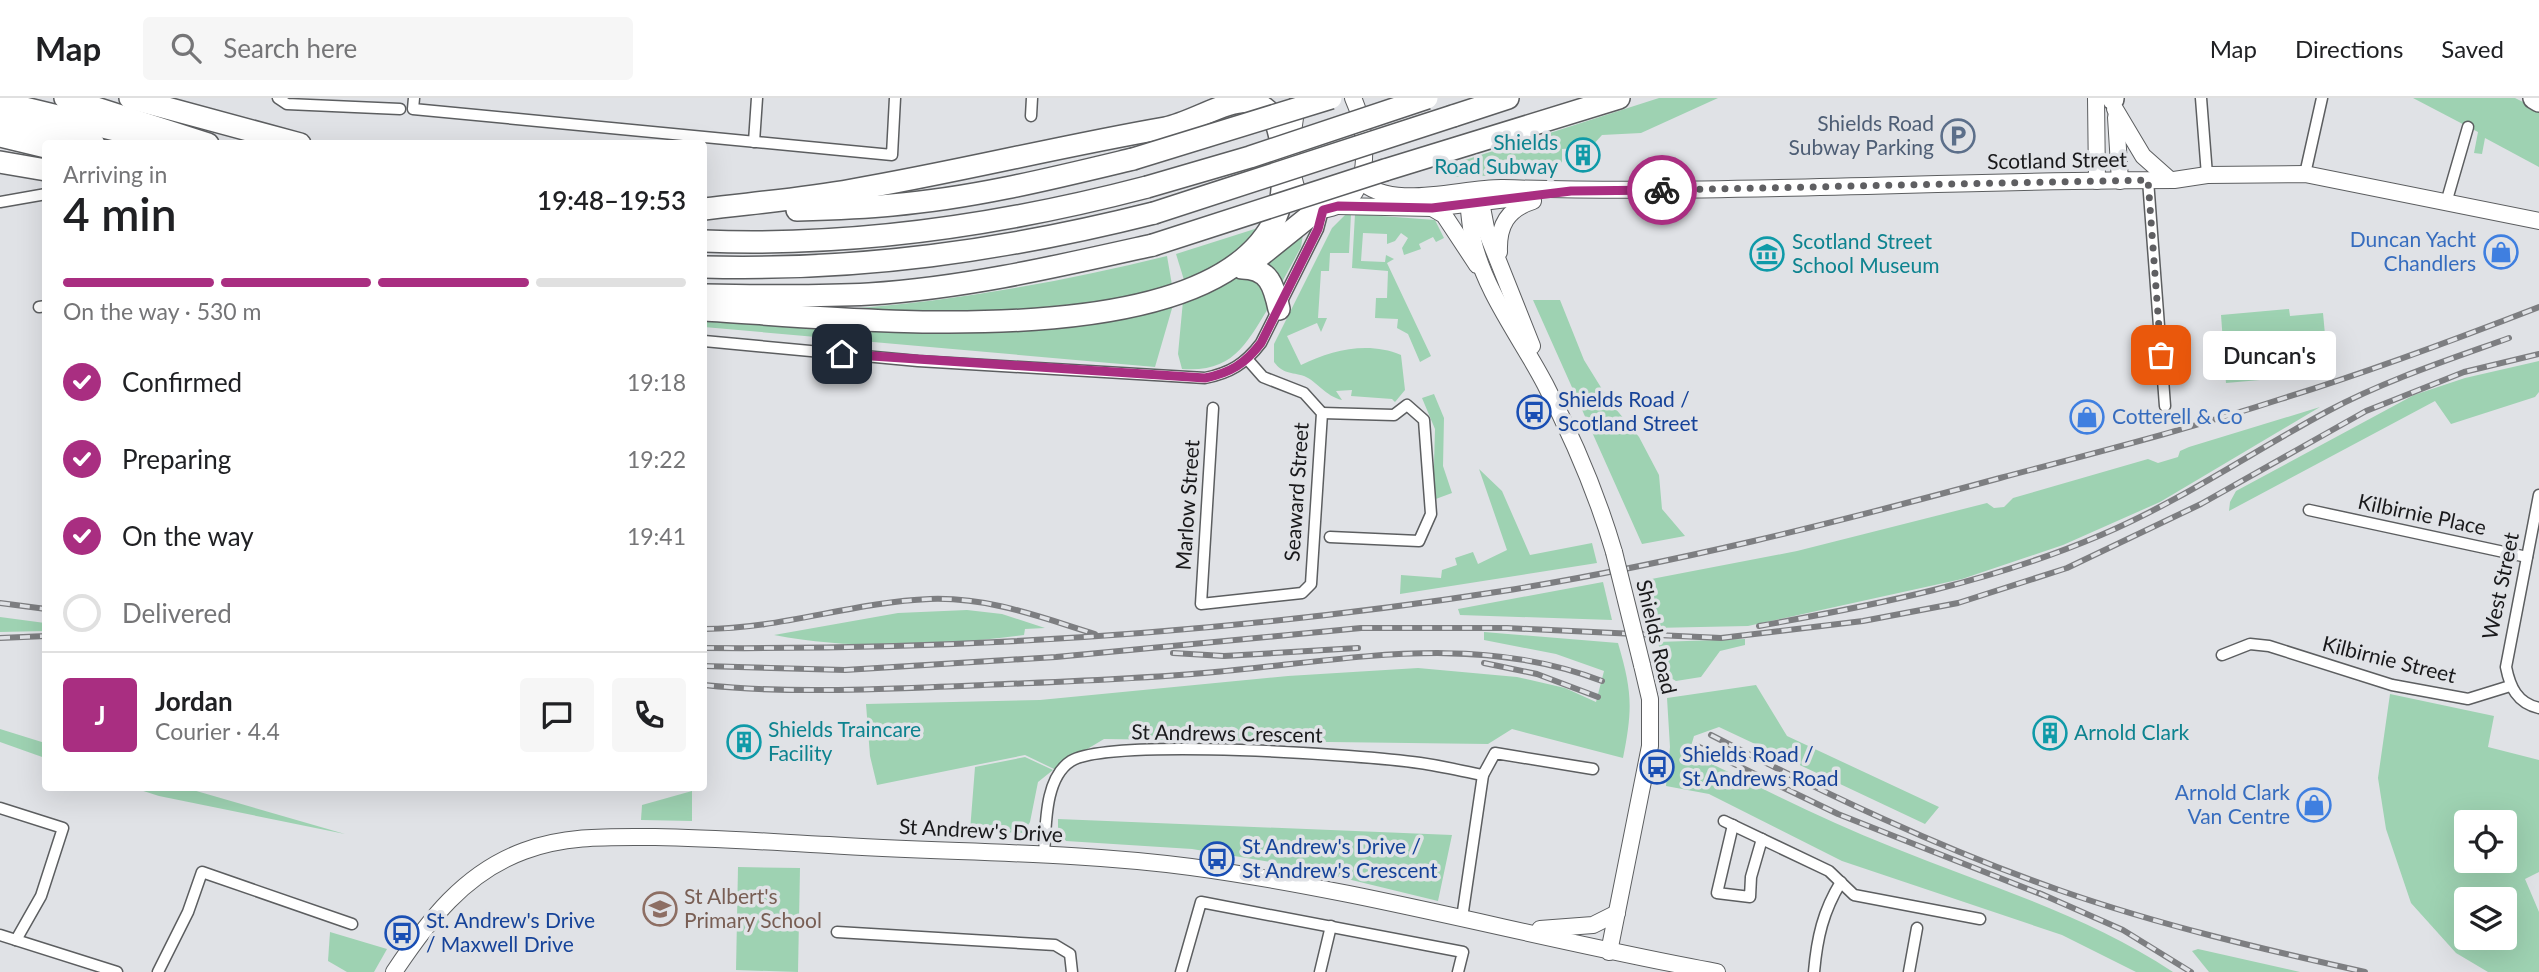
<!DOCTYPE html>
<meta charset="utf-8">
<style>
body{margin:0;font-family:Lato,sans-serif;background:#f6f6f6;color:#202124;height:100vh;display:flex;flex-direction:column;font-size:26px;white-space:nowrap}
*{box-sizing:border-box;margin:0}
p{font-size:23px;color:#757577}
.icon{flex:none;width:38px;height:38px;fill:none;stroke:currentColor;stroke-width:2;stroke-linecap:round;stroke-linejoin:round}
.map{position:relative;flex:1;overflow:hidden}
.details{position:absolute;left:42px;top:42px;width:665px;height:651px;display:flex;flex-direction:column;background:#fff;border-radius:7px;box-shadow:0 7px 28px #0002}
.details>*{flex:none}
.controls{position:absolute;left:2454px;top:712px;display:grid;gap:14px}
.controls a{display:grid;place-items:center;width:63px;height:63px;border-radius:7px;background:#fff;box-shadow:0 7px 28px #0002;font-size:35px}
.pin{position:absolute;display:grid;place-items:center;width:60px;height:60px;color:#fff;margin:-30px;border-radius:14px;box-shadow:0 4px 10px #0006}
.courier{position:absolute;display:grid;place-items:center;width:70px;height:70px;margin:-35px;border:5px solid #a92e81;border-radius:50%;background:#fff;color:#222;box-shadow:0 2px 9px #0007}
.bubble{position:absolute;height:49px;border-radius:7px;background:#fff;box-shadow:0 7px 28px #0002;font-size:23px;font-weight:600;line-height:49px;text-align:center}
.headline em{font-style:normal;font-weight:600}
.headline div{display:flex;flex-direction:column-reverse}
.headline{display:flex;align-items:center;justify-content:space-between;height:119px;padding:0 21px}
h1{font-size:46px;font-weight:600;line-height:52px}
.bar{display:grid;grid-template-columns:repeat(4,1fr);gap:10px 7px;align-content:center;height:84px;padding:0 21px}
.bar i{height:9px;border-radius:5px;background:#e0e0e0}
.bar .on{background:#a92e81}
.bar p{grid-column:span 4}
.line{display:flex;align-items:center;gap:18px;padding:0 21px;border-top:2px solid #e0e0e0}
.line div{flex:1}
.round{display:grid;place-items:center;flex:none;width:74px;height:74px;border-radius:7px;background:#f6f6f6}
ol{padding:0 21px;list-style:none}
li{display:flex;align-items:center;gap:21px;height:77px}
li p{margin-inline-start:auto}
li .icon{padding:7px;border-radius:50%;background:#a92e81;color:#fff;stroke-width:4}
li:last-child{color:#757577}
li i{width:38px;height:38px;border:4px solid #e0e0e0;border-radius:50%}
header{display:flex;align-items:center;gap:42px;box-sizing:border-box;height:98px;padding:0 35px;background:#fff;border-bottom:2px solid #e0e0e0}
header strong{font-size:33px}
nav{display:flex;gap:38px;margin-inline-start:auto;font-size:24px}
.search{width:490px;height:63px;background:#f6f6f6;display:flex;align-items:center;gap:18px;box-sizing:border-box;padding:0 24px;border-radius:7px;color:#757577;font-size:26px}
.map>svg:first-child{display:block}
.green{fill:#9ed2b2;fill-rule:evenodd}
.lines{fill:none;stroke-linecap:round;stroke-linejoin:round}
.street-casing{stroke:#5c5e60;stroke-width:13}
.secondary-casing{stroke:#5c5e60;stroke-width:18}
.highway-casing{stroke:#5c5e60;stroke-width:24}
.street{stroke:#fff;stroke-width:10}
.secondary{stroke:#fff;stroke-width:16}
.highway{stroke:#fff;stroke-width:21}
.rail-casing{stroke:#7d7e81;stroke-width:6}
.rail{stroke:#e0e2e6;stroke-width:3.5;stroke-dasharray:10;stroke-linecap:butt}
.secondary-bridge-casing{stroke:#5c5e60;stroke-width:18;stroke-linecap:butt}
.highway-bridge-casing{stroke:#5c5e60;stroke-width:24;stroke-linecap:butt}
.secondary-bridge{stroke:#fff;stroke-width:16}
.highway-bridge{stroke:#fff;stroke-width:21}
.done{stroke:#5f5f62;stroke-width:7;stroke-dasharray:0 12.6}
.route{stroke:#a92e81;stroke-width:9}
.labels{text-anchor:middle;stroke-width:7;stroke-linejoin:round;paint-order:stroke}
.service-label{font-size:21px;fill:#4e5e75;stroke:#e0e2e6;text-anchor:end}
.culture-label{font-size:21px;fill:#0d838f;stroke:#e0e2e6;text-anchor:start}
.street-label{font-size:21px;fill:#19191b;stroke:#e0e2e6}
.shop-label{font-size:21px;fill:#366cbe;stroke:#e0e2e6;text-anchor:end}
.transit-label{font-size:21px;fill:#164399;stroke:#e0e2e6;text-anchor:start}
.education-label{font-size:21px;fill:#785e54;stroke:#e0e2e6;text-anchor:start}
</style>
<header>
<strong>Map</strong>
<div class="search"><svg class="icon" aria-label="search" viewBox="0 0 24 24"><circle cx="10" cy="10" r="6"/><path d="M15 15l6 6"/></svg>Search here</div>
<nav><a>Map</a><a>Directions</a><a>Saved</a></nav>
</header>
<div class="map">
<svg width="2539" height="874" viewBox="0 0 2539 874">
<rect width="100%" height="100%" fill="#e0e2e6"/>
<g class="green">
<polygon points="1659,0 1718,0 1641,35 1602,37 1591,49 1562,51 1562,64 1543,76 1448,79 1440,70"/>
<polygon points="2413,0 2515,0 2539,12 2539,69 2485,40 2482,56 2474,55 2478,34"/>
<path d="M1346,116H1351L1349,155H1330L1329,173H1321L1318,220H1327L1321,234L1317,225L1287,238L1301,267C1332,252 1368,243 1401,257L1405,292L1395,304L1392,301L1351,298L1352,292L1336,293L1342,302C1325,298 1318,284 1304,278C1291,274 1283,276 1274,264V246L1332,130Z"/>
<polygon points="1355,116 1435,122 1444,140 1436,144 1433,139 1419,146 1421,151 1404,157 1402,150 1408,140 1401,135 1395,143 1387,146 1387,136 1363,135 1361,163 1385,164 1386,157 1394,161 1387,165 1431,258 1420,264 1408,236 1397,230 1398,221 1375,220 1376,200 1387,200 1388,173 1352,170"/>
<polygon points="1261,129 1231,161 1184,182 1176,156"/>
<polygon points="1304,130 1301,149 1281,186 1259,162"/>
<path d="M1167,158L1172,187L1108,203L1032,210L960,215L846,211C955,203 1061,184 1167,158Z"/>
<path d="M1242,174L1259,176L1272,204C1247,244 1235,275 1182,271L1178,256L1183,203Z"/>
<polygon points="1533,202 1560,202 1584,262 1610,304 1639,339 1659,377 1662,411 1685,438 1642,446"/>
<polygon points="1173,207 1155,269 704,229 704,221 879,231"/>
<polygon points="2289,211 2290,218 2323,215 2328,269 2294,271 2295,279 2226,285 2221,217"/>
<polygon points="2539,263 2539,294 2535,299 2451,326 2435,303 2229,413 2230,404 2236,393 2414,297 2465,280"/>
<polygon points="1434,296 1444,320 1443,368 1452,395 1433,402 1435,331 1422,300"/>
<polygon points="2320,309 2160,404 2063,447 1962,481 1748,528 1653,530 1641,483 1797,453 1987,405 1994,410 2004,409 2013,400 2148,361 2158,365 2178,359 2180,353 2189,349"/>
<polygon points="1479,371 1502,393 1530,457 1592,445 1597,465 1400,496 1401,477 1441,480 1442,472 1457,467 1455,460 1473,454 1478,466 1507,452"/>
<polygon points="1603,484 1612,522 1460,517 1458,511"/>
<path d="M967,512L1002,516L1045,530L1025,531L1024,537C942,547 856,553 774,537L898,515Z"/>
<polygon points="0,519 45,525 45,533 0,534"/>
<path d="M1484,534L1618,545C1632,593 1633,610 1623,660L1512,631L1488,646L1104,641L1054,671L1025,657L877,687L870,658L866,606L1040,602L1288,578L1418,570L1517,579L1565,590L1596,604L1604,573L1556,556L1484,542Z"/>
<polygon points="1745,541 1745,547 1720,553 1701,579 1676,583 1666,577 1658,544"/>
<path d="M1756,587L1787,638L1939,709L1925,726L1719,629L1694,638L1689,655C1756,687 1823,722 1892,749C1987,788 2086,816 2173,874H2136L2062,837L1842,763L1709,696L1666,688L1670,649L1667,600Z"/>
<path d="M2390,596L2494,618L2488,649L2539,662V774L2525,781L2539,814V874H2488L2456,855L2411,805L2386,731L2378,680ZM2504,724V763H2466V724ZM2466,802H2504V840H2466Z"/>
<polygon points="0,631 45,645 45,660 0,644"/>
<polygon points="1025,659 1053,672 1038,684 1030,724 1023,735 970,733 975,669"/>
<polygon points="134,690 186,690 345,736 159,698"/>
<polygon points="692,693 692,723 641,722 642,707"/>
<polygon points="1058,721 1452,737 1438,803 1294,768 1192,751 1066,743 1058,734"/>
<polygon points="738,769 800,770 798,874 736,872"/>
<polygon points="330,834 387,851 374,874 347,874 328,863"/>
<polygon points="2198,851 2300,874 2209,874 2192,853"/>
</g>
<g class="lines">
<defs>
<g id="street">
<polyline points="278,0 287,6 400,11"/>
<polyline points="414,0 413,11 892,57 895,0"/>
<polyline points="2201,0 2207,77"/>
<polyline points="1031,18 1032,0"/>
<polyline points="754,44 757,0"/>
<polyline points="2305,76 2322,0"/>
<polyline points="2148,82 2165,308"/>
<polyline points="0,104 46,96"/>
<polyline points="2446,105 2468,29"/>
<polyline points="39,209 46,208"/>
<path d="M704,243L918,263L1205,280C1230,275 1245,266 1261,245L1318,131L1323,112"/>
<polyline points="1213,310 1201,506 1302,495 1311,486 1322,315 1304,295 1263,279 1248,262"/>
<polyline points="1322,315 1394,317 1407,307 1424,322 1431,416 1419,443 1330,439"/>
<path d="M2539,397L2506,569C2510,589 2517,605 2539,610"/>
<polyline points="2309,412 2527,459"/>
<polyline points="2222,557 2250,546 2269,548 2392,587 2468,601 2510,588"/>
<polyline points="0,710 63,730 41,798 16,842"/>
<polyline points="1724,723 1829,773 1854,797 1980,821"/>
<polyline points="1733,727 1717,795 1750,799 1751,779 1762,741"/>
<path d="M1044,757C1046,729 1044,680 1071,663C1110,639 1366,657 1420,665C1441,668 1462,673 1483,677L1495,655L1593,671"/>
<polyline points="1462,820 1483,677"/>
<polyline points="837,834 1055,847 1070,856 1072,874"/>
<polyline points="0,837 117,874"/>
<polyline points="158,874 188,814 202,774 352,826"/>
<polyline points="1181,874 1201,804 1463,854 1458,874"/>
<polyline points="1320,874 1331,828"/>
<path d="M1814,874C1817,840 1823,813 1841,784"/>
<polyline points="1909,874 1917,830"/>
</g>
<g id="secondary">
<polyline points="2096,0 2097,83"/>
<path d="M1298,2C1292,35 1281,95 1316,113C1329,111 1343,108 1352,98C1371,75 1365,25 1353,0"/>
<polyline points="2115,11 2143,58 2170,82"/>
<polyline points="2116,19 2120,83"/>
<path d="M1360,82C1391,114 1462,89 1503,90C1726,97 1950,82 2174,82L2207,77L2305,76L2539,123"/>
<path d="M1467,94C1469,110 1470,127 1473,142C1485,194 1521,240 1545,286C1573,340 1597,396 1614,454"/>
<polyline points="1479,94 1487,135 1532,248"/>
<polyline points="1338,108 1432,110 1524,99"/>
<polyline points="1432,110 1444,117 1477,167"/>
<path d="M1499,154C1498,128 1507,111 1533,103"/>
<polyline points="1540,831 1593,827 1617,815"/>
<polyline points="1609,854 1650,648 1650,601 1642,567"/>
<path d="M394,874C428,823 464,775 524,753C566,737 611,739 655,739C713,740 771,744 829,747C949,755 1071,753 1191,769C1368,793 1541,842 1717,874"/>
</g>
<g id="highway">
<polyline points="65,0 208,46"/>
<polyline points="130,0 300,46"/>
<polyline points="2534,0 2539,3"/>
<polyline points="2113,1 2113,0"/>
<polyline points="0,4 173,46"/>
<polyline points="1453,18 1508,0"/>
<polyline points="0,22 94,46"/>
<polyline points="0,38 46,49"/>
<polyline points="0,64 46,72"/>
<polyline points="1385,72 1619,0"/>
<path d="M704,111C753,105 803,101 852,92C957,74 1061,48 1165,30C1192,25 1228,0 1251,4C1276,10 1280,33 1282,55C1283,74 1284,102 1276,119C1211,264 835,219 704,212"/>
<path d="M797,112C829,111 861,110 892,107C974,100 1054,80 1133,61"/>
<path d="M704,143C854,149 1002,127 1147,89"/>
<polyline points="1255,162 1316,113"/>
<path d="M704,169C859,173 1003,153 1154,115"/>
<path d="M1242,170C1269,170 1274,188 1279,211"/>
<path d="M704,197C759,198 814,199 869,196C965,190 1059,168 1153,147"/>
</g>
</defs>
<use href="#street" class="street-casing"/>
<use href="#secondary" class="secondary-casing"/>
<use href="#highway" class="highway-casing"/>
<use href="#street" class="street"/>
<use href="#secondary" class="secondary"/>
<use href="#highway" class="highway"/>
<defs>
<g id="rail">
<polyline points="0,505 46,511"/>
<path d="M1759,528C1876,507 1991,484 2101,437C2181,403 2252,354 2328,313C2386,282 2448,262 2509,240"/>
<path d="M704,531C781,531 853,504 930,501C989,499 1040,519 1095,536"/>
<polyline points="0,540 46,538"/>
<path d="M704,550C971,552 1239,534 1503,493C1671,466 1835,425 2000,380C2094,355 2189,331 2281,301C2368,274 2454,242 2539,209"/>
<polyline points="1173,555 1224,558 1358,550"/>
<polyline points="1484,565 1537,576 1598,599"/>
<polyline points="704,568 845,572 1056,559 1361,530 1507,530 1721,540 1863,523 1958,505 2067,470 2201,406 2366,313 2464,274 2539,256"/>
<path d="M704,587C789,596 876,591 962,588C1047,584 1131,582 1215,574C1348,562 1474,534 1602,583"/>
<path d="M1711,637C1824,695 1939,750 2059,792C2159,827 2262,851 2365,874"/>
<polyline points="1697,648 1838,716 2043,797"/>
<polyline points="2039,795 2123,832 2191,874"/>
</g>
</defs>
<use href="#rail" class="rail-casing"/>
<use href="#rail" class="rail"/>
<defs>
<polyline id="secondary-bridge" points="1614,454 1642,567"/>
<g id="highway-bridge">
<polyline points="1133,61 1331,0"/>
<polyline points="1147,89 1250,59 1427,0"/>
<polyline points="1154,115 1453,18"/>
<polyline points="1153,147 1385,72"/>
</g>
</defs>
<use href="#secondary-bridge" class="secondary-bridge-casing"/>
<use href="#highway-bridge" class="highway-bridge-casing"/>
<use href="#secondary-bridge" class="secondary-bridge"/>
<use href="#highway-bridge" class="highway-bridge"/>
</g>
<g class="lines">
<polyline class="done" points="1662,92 2148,82 2161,257"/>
<path class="route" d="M842,256L1205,280C1230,275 1245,266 1261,245L1318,131L1323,112L1338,108L1432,110L1571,93L1662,92"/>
</g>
<defs>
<symbol id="parking-ring" viewBox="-11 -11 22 22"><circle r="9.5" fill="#e0e2e6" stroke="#5c6f8a" stroke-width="1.5"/><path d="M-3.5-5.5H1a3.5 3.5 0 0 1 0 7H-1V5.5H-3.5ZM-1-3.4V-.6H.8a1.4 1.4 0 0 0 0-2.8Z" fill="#5c6f8a"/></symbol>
<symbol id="building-ring" viewBox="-11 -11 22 22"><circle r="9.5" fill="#e0e2e6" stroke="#0f9aa8" stroke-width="1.5"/><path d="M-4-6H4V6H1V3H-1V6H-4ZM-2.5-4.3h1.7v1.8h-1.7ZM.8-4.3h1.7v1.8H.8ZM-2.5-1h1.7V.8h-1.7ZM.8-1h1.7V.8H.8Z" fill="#0f9aa8"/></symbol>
<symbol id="shop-ring" viewBox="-11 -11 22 22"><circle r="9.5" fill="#e0e2e6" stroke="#3f7fe0" stroke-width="1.5"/><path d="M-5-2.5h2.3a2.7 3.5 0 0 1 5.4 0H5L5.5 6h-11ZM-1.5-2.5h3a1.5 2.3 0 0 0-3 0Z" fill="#3f7fe0"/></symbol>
<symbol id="museum-ring" viewBox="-11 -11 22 22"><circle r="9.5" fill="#e0e2e6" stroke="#0f9aa8" stroke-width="1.5"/><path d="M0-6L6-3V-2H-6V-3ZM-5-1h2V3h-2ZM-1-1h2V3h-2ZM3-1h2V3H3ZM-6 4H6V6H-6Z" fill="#0f9aa8"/></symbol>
<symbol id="bus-ring" viewBox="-11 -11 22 22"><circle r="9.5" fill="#e0e2e6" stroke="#1a4fb4" stroke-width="1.5"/><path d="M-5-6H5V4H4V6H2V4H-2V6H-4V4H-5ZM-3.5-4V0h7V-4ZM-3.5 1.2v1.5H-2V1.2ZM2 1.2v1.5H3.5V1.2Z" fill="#1a4fb4"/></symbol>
<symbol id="school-ring" viewBox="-11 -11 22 22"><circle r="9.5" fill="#e0e2e6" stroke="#8d6e63" stroke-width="1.5"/><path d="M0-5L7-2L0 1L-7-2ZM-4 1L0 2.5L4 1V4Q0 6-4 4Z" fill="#8d6e63"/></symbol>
</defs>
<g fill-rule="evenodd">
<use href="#parking-ring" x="1939" y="19" width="38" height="38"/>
<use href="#building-ring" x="1564" y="38" width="38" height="38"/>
<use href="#shop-ring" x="2482" y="135" width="38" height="38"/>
<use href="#museum-ring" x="1748" y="137" width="38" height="38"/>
<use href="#bus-ring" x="1515" y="295" width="38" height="38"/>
<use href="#shop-ring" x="2068" y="300" width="38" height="38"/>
<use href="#building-ring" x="2031" y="616" width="38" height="38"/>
<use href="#building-ring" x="725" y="625" width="38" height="38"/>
<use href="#bus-ring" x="1638" y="650" width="38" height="38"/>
<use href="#shop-ring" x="2295" y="688" width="38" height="38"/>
<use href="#bus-ring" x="1198" y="742" width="38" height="38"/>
<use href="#school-ring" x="641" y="792" width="38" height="38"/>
<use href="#bus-ring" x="383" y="816" width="38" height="38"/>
</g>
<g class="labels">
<g class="service-label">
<text x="1934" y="33">Shields Road<tspan x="1934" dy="24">Subway Parking</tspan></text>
</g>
<g class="culture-label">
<text x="1558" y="52" text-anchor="end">Shields<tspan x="1558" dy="24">Road Subway</tspan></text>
<text x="1792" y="151">Scotland Street<tspan x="1792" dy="24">School Museum</tspan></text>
<text x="768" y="639">Shields Traincare<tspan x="768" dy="24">Facility</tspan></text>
<text x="2074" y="642">Arnold Clark</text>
</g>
<g class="street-label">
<text transform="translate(2057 63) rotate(-1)" y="7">Scotland Street</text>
<text transform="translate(1297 394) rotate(-86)" y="7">Seaward Street</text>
<text transform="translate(1188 407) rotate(-86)" y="7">Marlow Street</text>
<text transform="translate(2422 417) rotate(12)" y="7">Kilbirnie Place</text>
<text transform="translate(2501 488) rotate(-78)" y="7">West Street</text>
<text transform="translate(1656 539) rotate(77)" y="7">Shields Road</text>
<text transform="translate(2389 562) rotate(14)" y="7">Kilbirnie Street</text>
<text transform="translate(1227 636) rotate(1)" y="7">St Andrews Crescent</text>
<text transform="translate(981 733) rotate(3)" y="7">St Andrew's Drive</text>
</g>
<g class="shop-label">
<text x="2476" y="149">Duncan Yacht<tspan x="2476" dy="24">Chandlers</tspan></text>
<text x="2112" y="326" text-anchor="start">Cotterell &amp; Co</text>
<text x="2290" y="702">Arnold Clark<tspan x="2290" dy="24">Van Centre</tspan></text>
</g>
<g class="transit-label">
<text x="1558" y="309">Shields Road /<tspan x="1558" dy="24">Scotland Street</tspan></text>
<text x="1682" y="664">Shields Road /<tspan x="1682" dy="24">St Andrews Road</tspan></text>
<text x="1242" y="756">St Andrew's Drive /<tspan x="1242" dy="24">St Andrew's Crescent</tspan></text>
<text x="426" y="830">St. Andrew's Drive<tspan x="426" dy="24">/ Maxwell Drive</tspan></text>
</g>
<g class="education-label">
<text x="684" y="806">St Albert's<tspan x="684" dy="24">Primary School</tspan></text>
</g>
</g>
</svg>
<div class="controls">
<a><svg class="icon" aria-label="locate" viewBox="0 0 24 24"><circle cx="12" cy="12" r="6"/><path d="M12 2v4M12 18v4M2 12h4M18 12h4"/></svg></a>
<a><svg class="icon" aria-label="layers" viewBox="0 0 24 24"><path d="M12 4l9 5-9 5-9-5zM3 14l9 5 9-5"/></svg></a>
</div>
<div class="pin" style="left:2161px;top:257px;background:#ea580c"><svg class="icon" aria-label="bag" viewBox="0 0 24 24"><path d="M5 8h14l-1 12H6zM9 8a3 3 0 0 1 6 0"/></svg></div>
<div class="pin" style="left:842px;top:256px;background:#1f2937"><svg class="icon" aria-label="home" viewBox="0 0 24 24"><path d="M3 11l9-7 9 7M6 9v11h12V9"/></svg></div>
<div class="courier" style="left:1662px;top:92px"><svg class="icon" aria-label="bike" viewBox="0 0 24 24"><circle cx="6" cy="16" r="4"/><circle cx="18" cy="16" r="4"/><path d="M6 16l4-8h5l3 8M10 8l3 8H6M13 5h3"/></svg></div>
<div class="bubble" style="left:2203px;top:233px;width:133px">Duncan's</div>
<section class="details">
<div class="headline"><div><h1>4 min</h1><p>Arriving in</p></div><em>19:48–19:53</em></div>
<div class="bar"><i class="on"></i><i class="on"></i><i class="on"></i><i></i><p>On the way · 530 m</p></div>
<ol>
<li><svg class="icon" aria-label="check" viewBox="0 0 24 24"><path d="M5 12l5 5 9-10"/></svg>Confirmed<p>19:18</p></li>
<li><svg class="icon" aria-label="check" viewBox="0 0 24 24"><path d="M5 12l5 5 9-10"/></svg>Preparing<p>19:22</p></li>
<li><svg class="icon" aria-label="check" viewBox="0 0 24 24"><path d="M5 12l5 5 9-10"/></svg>On the way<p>19:41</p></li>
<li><i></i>Delivered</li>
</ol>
<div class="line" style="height:126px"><b class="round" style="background:#a92e81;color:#fff">J</b><div><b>Jordan</b><p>Courier · 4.4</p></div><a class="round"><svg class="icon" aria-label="chat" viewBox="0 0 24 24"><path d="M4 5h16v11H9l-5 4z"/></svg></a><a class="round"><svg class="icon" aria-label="phone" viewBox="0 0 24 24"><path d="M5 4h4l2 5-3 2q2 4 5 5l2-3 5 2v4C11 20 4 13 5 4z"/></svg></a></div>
</section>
</div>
